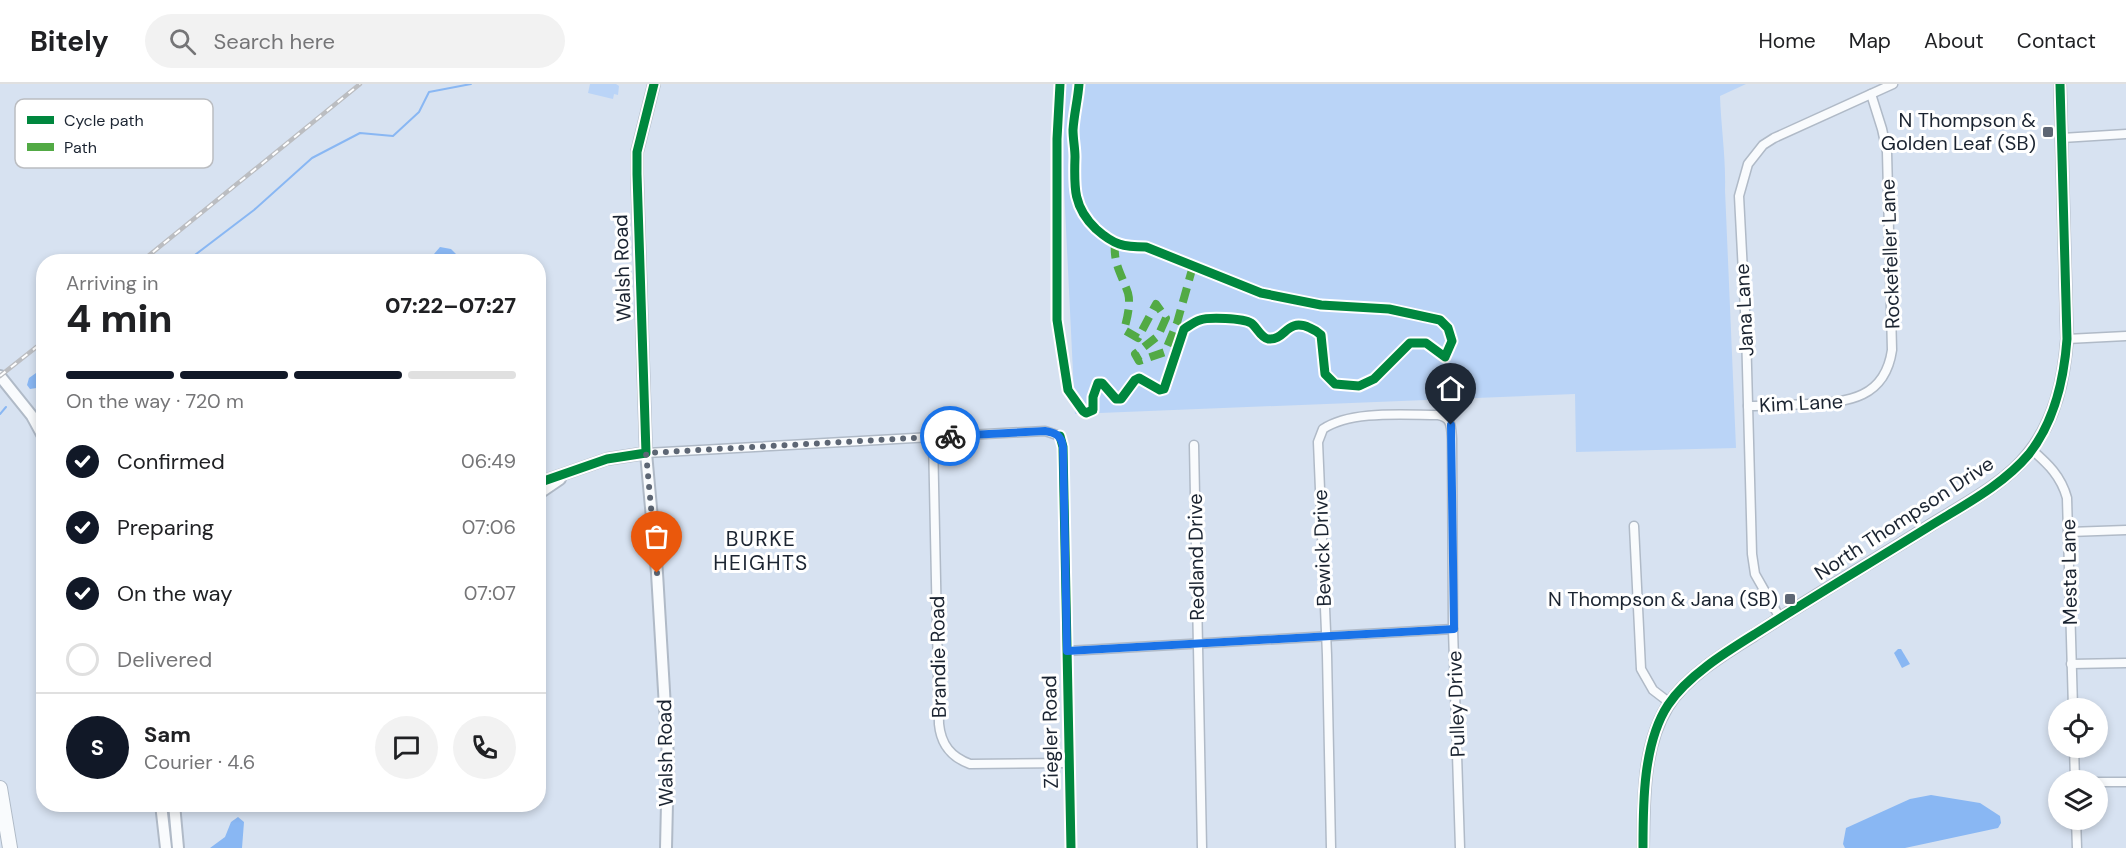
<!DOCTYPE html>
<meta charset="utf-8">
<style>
body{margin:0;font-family:"DM Sans",sans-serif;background:#f2f2f2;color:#202124;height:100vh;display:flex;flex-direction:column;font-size:22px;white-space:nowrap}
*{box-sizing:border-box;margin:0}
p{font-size:20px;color:#757577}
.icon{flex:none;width:33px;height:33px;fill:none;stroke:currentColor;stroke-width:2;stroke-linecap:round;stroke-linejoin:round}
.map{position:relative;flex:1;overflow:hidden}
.sheet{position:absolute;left:36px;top:170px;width:510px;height:558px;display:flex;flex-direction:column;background:#fff;border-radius:24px;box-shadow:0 3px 9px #0003}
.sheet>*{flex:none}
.buttons{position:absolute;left:2048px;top:614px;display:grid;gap:12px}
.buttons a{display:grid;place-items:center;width:60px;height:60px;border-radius:50%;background:#fff;box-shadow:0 3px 9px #0003;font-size:30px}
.pin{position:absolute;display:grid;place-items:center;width:51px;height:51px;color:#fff;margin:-62px -26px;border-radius:50% 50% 50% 0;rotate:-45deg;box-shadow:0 0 6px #0007}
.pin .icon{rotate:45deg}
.courier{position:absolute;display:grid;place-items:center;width:60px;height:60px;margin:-30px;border:4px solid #1a73e8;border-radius:50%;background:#fff;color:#222;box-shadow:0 2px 8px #0007}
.summary em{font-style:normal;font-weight:800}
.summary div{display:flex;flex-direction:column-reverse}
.summary{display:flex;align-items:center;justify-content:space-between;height:102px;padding:0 30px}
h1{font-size:39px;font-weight:800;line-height:45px}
.bar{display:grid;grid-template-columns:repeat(4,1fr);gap:9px 6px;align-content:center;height:72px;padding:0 30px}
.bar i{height:8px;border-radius:4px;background:#e0e0e0}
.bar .on{background:#111827}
.bar p{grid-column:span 4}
.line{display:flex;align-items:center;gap:15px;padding:0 30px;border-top:2px solid #e0e0e0}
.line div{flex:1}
.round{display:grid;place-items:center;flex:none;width:63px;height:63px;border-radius:32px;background:#f2f2f2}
ol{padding:0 30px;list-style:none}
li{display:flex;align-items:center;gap:18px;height:66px}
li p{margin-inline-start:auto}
li .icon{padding:6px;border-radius:50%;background:#111827;color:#fff;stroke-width:4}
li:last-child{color:#757577}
li i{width:33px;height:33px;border:3px solid #e0e0e0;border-radius:50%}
header{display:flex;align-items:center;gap:36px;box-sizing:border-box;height:84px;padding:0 30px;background:#fff;border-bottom:2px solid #e0e0e0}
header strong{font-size:28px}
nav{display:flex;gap:33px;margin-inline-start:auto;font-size:21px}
.search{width:420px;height:54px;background:#f2f2f2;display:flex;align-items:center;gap:15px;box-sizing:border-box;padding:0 21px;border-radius:33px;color:#757577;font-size:22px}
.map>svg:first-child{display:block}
.green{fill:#bad4f7}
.water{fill:#89b7f3}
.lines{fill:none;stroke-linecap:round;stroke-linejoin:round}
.stream{stroke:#89b7f3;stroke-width:2}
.minor-casing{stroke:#b0bac7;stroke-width:11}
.tertiary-casing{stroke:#b0bac7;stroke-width:14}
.primary-casing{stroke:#b0bac7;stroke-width:16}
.minor{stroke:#f9fbfd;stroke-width:8}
.tertiary{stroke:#f9fbfd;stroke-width:10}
.primary{stroke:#f9fbfd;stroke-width:14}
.rail-casing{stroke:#bbbdc1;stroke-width:4.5}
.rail{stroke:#fff;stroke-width:2;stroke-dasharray:7;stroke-linecap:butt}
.quiet{stroke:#52aa45;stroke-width:8;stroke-dasharray:15 8;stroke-linecap:butt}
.cycleway-casing{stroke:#fff;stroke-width:13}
.cycleway{stroke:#00873e;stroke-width:9}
.done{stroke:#5d6674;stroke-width:6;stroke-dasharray:0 10.8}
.route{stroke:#1a73e8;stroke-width:8}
.poi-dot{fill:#5d6674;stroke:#fff;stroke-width:2}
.labels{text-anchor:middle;stroke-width:6;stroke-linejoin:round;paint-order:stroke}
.poi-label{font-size:20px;fill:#1b2431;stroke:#fff;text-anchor:end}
.street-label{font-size:20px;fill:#1b2431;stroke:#fff}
.neighbourhood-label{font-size:21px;letter-spacing:1.5px;fill:#1b2431;stroke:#fff}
.key{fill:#fff;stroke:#bbbdc1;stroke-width:1.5}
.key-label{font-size:16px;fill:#1b2431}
</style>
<header>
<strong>Bitely</strong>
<div class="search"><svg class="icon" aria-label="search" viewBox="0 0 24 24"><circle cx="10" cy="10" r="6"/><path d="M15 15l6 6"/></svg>Search here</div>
<nav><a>Home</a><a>Map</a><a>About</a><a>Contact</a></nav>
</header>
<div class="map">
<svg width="2126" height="764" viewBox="0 0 2126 764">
<rect width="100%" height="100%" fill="#d7e2f1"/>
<g class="green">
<polygon points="590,0 616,0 619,2 618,11 614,10 613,15 588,9"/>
<path d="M1059,0H1746L1720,12C1721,43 1726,74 1725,106L1736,364L1576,368L1575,310L1075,330Z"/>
</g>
<g class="water">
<polygon points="440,163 451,165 456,170 458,177 428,177"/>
<polygon points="43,284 43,303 30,305 27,301 29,294"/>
<polygon points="1898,565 1901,565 1910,580 1902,584 1894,569"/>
<polygon points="1931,711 1980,719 2000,732 2001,739 1998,744 1905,764 1845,764 1843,760 1846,744 1910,715"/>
<polygon points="238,733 244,738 242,764 210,764 225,753 231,738"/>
</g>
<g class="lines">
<g class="stream">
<polyline points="187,177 254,126 312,74 360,49 393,52 419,28 429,8 471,0"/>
<polyline points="0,330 6,323"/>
</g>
<defs>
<g id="minor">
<polyline points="2062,54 2126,50"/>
<polyline points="2067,255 2126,252"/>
<path d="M1748,322C1768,322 1788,321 1808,320C1849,318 1885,314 1892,266L1887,68L1882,45L1871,10"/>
<path d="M933,353L939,640C941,661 951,673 970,680L1069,679"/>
<polyline points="1194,361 1202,764"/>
<path d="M2032,366C2048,380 2061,392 2067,414L2073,624"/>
<polyline points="646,369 1004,349 1045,347 1060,352 1063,363 1071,764"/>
<polyline points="1634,442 1641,585 1653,606 1670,619"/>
<polyline points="2069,448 2126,446"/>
<polyline points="1780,534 1755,490 1752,470 1746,246 1739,112 1748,80 1763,61 1774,54 1893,0"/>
<polyline points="1067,567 1453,545"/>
<polyline points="2071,580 2126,579"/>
<polyline points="2074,663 2075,696"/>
<polyline points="2097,698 2126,698"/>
<polyline points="2076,735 2077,764"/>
<path d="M1331,764L1327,571L1318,358L1323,345C1351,326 1405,331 1438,331C1452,333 1451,343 1452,355L1453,545L1460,764"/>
</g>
<g id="tertiary">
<polyline points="654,0 637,68 637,90 646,369 657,489 668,674 666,764"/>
<polyline points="0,292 32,332 44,354"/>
<polyline points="538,399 607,375 646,369"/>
<polyline points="538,410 560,395"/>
<polyline points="161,720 166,764"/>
<polyline points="174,720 178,764"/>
<path d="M1643,764C1644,718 1642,664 1667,623C1685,593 1725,569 1754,551C1812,513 1872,478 1931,441C1963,421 2005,400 2029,369C2055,336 2064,296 2067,255L2060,0"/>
</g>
<polyline id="primary" points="0,704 10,764"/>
</defs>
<use href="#minor" class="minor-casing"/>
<use href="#tertiary" class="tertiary-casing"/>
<use href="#primary" class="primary-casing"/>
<use href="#minor" class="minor"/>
<use href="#tertiary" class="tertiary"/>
<use href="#primary" class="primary"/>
<defs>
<g id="rail">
<polyline points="142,177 360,0"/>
<polyline points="0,292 44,257"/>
</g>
</defs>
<use href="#rail" class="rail-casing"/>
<use href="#rail" class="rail"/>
<path class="quiet" d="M1115,159C1113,180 1122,191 1128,209C1131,220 1127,235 1124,246L1138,254L1156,220L1166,234L1158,252L1135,270L1139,277L1165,268L1177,239L1193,182"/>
<defs>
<g id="cycleway">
<path d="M1060,0L1057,55V236L1068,306L1083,327L1086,329L1093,326V313L1098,299H1102L1116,315H1121L1135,296L1139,294L1160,306L1164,305L1184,245C1189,242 1194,238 1200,236C1208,233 1243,234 1251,239C1257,243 1260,253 1268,255C1286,257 1286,233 1310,244C1315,246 1317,247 1321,251L1325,290L1335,300L1359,302L1374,295L1410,259H1426L1445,273L1452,257L1448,244L1440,236L1389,225L1321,221L1261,209L1146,163C1123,163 1114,161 1096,145C1073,123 1074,103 1075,73C1075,64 1073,55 1073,46C1074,30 1078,15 1079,0"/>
<polyline points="1060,352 1063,363 1071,764"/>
<polyline points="538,399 607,375 646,369 637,90 637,68 654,0"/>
<path d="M1643,763C1643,720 1643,659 1668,621C1687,592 1726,568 1755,550C1813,513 1872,478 1930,442C1964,421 2003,401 2029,370C2055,337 2064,296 2067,255L2060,0"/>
</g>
</defs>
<use href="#cycleway" class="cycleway-casing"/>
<use href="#cycleway" class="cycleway"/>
</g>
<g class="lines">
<polyline class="done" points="657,489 646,369 950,352"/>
<path class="route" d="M950,352L1045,347C1056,349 1061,351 1063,363L1067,567L1454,545L1451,341"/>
</g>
<g class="poi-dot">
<rect x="2042" y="42" width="12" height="12" rx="3"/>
<rect x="1784" y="509" width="12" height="12" rx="3"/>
</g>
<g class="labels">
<g class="poi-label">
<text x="2036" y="43">N Thompson &amp;<tspan x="2036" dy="23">Golden Leaf (SB)</tspan></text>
<text x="1778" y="522">N Thompson &amp; Jana (SB)</text>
</g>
<g class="street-label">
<text transform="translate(1890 170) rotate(-92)" y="7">Rockefeller Lane</text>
<text transform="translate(622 184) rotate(-92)" y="7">Walsh Road</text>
<text transform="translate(1744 226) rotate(-93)" y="7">Jana Lane</text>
<text transform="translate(1801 319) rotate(-3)" y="7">Kim Lane</text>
<text transform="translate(1904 434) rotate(-33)" y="7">North Thompson Drive</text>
<text transform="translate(1322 464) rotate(-92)" y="7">Bewick Drive</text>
<text transform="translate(1196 473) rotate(-91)" y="7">Redland Drive</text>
<text transform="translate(2069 488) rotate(-91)" y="7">Mesta Lane</text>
<text transform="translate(938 573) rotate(-91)" y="7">Brandie Road</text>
<text transform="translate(1456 620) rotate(-92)" y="7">Pulley Drive</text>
<text transform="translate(1050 648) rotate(-91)" y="7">Ziegler Road</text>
<text transform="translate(665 669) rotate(-91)" y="7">Walsh Road</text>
</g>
<g class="neighbourhood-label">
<text x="761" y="462">BURKE<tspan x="761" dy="24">HEIGHTS</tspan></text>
</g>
</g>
<rect x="15" y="15" width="198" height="69" rx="9" class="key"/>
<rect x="27" y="32" width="27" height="8" fill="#00873e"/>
<rect x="27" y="59" width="27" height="8" fill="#52aa45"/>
<g class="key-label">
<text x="64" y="42">Cycle path</text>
<text x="64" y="69">Path</text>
</g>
</svg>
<div class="buttons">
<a><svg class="icon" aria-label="locate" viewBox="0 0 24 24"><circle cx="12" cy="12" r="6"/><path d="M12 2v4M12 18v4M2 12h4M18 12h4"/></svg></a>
<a><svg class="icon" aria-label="layers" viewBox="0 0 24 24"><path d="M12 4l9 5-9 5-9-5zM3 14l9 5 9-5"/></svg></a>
</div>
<div class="pin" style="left:657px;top:489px;background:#ea580c"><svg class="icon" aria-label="bag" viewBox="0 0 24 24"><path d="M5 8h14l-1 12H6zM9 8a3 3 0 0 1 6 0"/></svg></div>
<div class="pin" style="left:1451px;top:341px;background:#1f2937"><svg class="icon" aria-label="home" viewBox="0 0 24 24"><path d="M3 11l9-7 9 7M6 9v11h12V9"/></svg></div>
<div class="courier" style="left:950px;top:352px"><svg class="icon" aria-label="bike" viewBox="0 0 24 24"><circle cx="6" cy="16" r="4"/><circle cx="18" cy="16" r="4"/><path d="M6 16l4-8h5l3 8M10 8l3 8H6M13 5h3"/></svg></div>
<section class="sheet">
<div class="summary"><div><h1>4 min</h1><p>Arriving in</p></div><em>07:22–07:27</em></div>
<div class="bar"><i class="on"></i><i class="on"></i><i class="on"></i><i></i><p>On the way · 720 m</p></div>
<ol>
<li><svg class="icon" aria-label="check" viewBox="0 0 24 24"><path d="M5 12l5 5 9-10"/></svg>Confirmed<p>06:49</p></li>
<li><svg class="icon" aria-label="check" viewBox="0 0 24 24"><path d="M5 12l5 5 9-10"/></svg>Preparing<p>07:06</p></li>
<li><svg class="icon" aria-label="check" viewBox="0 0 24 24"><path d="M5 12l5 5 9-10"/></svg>On the way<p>07:07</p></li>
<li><i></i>Delivered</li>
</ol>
<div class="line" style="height:108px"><b class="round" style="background:#111827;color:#fff">S</b><div><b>Sam</b><p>Courier · 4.6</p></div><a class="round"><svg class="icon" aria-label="chat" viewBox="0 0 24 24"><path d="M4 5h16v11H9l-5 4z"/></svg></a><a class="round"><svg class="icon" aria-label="phone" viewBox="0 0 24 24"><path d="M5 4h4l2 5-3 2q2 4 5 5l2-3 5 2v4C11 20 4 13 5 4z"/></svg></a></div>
</section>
</div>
